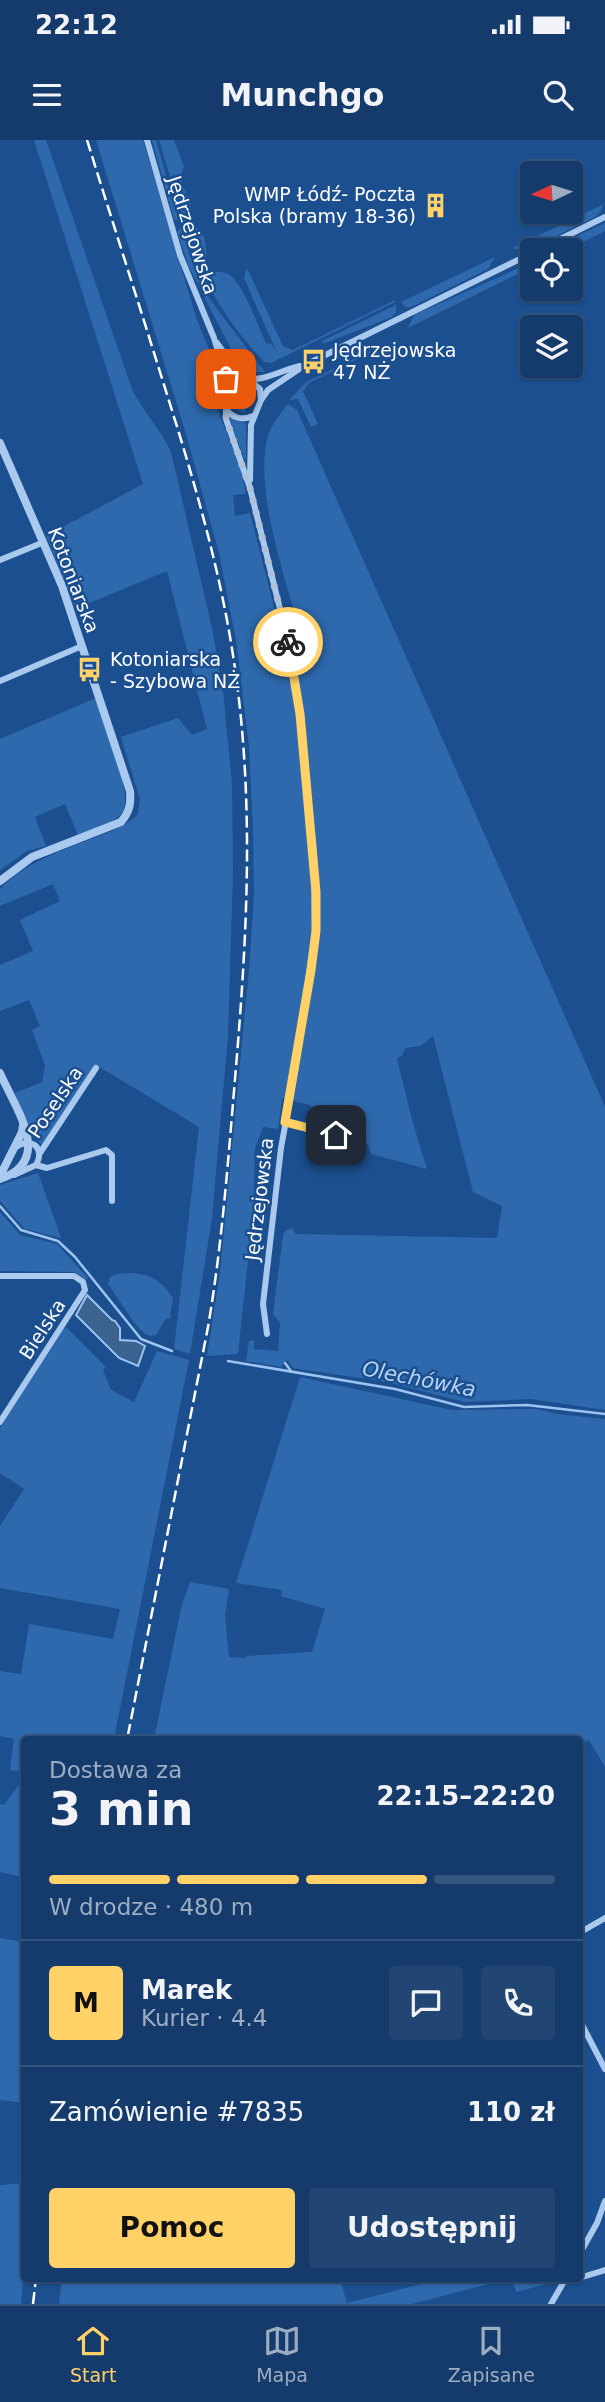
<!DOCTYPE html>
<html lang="pl">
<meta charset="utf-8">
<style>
body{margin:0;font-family:"DejaVu Sans",sans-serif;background:#214673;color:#f1f3f6;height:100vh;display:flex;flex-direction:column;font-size:26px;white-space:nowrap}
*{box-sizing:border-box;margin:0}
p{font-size:23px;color:#9dadc1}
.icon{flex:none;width:38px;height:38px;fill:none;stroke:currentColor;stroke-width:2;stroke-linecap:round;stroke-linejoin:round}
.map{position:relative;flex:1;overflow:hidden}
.side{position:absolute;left:21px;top:1596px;width:562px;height:546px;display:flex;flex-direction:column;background:#143b6b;border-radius:7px;box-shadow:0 2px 5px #0004,0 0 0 2px #33557e}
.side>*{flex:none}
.needle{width:46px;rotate:266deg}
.tools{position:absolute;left:520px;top:21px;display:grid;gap:14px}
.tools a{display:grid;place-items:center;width:63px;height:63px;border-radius:7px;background:#143b6b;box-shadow:0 2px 5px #0004,0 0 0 2px #33557e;font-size:35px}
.pin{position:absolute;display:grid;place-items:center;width:60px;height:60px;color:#fff;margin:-30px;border-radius:14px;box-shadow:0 4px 10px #0006}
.courier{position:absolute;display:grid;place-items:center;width:70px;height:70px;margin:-35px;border:5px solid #ffd166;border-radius:50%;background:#fff;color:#222;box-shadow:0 2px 9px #0007}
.summary em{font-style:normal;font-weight:600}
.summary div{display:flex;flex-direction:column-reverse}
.summary{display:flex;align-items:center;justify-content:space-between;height:119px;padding:0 28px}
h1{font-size:46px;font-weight:600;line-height:52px}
.bar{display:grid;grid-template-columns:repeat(4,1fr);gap:10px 7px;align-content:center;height:84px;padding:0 28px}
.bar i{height:9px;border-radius:5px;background:#33557e}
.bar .active{background:#ffd166}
.bar p{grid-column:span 4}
.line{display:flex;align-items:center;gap:18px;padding:0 28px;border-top:2px solid #33557e}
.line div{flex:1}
.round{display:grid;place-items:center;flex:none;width:74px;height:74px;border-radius:7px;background:#214673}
.primary-button{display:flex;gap:14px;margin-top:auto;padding:14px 28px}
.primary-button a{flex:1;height:80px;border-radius:7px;background:#ffd166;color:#111;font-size:28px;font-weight:600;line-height:80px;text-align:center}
.primary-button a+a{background:#214673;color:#f1f3f6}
.status{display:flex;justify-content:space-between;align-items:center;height:49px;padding:0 35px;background:#143b6b;direction:ltr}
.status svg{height:19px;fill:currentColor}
header{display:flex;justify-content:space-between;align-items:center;height:91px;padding:0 28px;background:#143b6b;font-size:32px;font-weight:600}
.dock{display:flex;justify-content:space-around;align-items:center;height:98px;border-top:2px solid #33557e;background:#143b6b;font-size:19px;color:#9dadc1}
.dock a{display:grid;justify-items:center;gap:4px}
.dock .active{color:#ffd166}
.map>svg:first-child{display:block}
.green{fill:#2e69ad}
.water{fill:#3c6290;stroke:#9cc4f0;stroke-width:2}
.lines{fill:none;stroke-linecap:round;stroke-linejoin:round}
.stream{stroke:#9cc4f0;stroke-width:2.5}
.minor{stroke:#a9c9ee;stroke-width:6}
.tertiary{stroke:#a9c9ee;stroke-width:8}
.rail{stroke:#fff;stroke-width:2.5;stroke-dasharray:12 5;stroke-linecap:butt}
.done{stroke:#afc1d8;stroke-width:7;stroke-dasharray:0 12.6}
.route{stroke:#ffd166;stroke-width:9}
.labels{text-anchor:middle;stroke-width:5;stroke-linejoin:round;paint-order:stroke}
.poi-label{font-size:19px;fill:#fff;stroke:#1b4f8f;text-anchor:start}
.street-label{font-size:19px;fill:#fff;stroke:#1b4f8f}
.water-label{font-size:21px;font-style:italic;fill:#b5d3f5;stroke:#1b4f8f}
</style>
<div class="status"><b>22:12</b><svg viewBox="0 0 49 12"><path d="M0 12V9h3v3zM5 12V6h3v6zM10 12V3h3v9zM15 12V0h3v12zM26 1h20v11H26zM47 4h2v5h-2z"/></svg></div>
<header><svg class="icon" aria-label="menu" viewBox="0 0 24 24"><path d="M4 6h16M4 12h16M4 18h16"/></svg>Munchgo<svg class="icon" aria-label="search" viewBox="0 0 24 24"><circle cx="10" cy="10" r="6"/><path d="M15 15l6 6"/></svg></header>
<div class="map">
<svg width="605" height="2164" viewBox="0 0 605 2164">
<rect width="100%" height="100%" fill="#1b4f8f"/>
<g class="green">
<path d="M34,0H46L132,249C143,272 161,289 171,312L212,488L223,551L232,644L233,733L228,896L212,1078L190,1214L174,1209L199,987L96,925L42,1005L30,993L15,953L42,942L45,925L32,890L40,886L29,860L0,871V825L33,811L20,780L60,761L53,744L0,766V749C25,723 58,712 91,699C108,692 125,688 138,674L140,659L121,597L178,578L192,595L207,589L167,431L75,469L46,396L143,344Z"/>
<path d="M96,0H143L197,180L221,239L217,260L218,271L241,330L246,354L233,355L235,376L250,373L284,506L300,492C286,440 253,347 268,296C272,284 280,274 288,264L297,270L605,967V1270L531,1259L465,1262L386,1242L293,1228L287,1220L281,1227L246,1221L249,1201L254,1200V1209L278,1211L280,1183L273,1174L283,1096L285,1091L292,1088L296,1094L497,1098L502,1066L473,1052L433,896L420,906L405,908L402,916L397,918L412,980L427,1029L371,1014L368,1004L341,994L337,985L318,978L310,965L282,958L278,989L263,987L255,1009L253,1075L238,1214L207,1216L220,1133L249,830L254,754L253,690L249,606L236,500L219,413L186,294Z"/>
<polygon points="152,0 156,0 179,81 174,79"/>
<path d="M159,0H174L184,27C174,42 195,60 191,77L183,79Z"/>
<polygon points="604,64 601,71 595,77 530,109 520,110 513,108"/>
<polygon points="605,83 605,91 567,110 556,110 560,104"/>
<path d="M184,85C210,84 205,109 207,128C214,133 221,131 228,134C243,142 258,187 266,203L271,204L277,213L244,138L247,128L283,206L293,210L395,160V162L271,223L264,222C227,182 199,138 184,85Z"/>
<polygon points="181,87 193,125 211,161 265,232 250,232 237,221 189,127 177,92"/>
<polygon points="495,117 488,129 411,167 406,167 401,162"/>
<polygon points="532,122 532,127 408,188 414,175"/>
<polygon points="396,165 396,173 392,177 323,204 322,201"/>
<polygon points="387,203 388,204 309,243 303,251 318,284 311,287 298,259 289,260 306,242"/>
<polygon points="242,245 249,247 253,254 245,273 238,271 233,265 235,247"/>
<polygon points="229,277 246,284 246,319 244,319"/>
<path d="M96,558C103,578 135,658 122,673C112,685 92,689 78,695L65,664L35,677L46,706L27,711L0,730V599Z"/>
<polygon points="38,1033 59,1092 61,1098 25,1089 0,1061 0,1045"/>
<polygon points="0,1072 20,1095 57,1104 88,1138 86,1140 74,1132 0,1131"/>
<path d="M130,1133C151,1134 162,1141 173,1158L170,1178L165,1180L156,1195L151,1196L145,1194L135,1184L108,1144L110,1137L117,1134Z"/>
<polygon points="67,1188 106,1227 103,1230 111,1250 134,1262 157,1211 189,1220 114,1599 24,1600 24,1632 10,1630 14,1599 0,1596 0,1531 21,1534 29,1484 113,1499 120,1469 0,1448 0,1386 24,1349 0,1333 0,1288 61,1189"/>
<polygon points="300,1237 452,1270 536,1269 558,1274 605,1279 605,1627 589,1600 579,1605 579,1600 154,1599 182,1464 190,1442 229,1449 225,1475 229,1517 246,1518 247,1516 312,1512 325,1469 281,1456 282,1450 236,1443"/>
<polygon points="24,1638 24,1737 0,1732 0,1664 4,1665"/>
<polygon points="0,1798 24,1802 24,1963 0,1960"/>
<polygon points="24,2043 24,2128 21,2164 0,2164 0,2045"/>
<polygon points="62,2138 340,2139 347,2163 440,2139 508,2139 412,2164 59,2164"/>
<polygon points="512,2139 554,2139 555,2142 516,2152"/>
</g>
<polygon class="water" points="87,1155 112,1180 115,1181 120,1188 120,1200 136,1201 145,1206 138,1226 119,1218 76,1175"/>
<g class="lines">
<g class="stream">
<polyline points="0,1066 21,1090 58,1101 75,1117 141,1199 172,1211"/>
<polyline points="228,1221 395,1249 464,1267 527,1265 605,1274"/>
<polyline points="285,1223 291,1231"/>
</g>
<g class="minor">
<polyline points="147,0 180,115 214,198 226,238 226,279 250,348 282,477 300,574 314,714 315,791 296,926 281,1008 263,1164 267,1194"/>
<polyline points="538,110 605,77"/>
<polyline points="217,203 235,228 260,249 261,260 251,285 250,340"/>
<path d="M227,249C239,232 247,242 262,238C275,235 287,229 300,226"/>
<polyline points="261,260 268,250 305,225 532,113"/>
<path d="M225,267C231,278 242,281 253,276"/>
<polyline points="0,420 44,402"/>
<polyline points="0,541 82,506"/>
<polyline points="285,982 336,995"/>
<polyline points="40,1013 96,928"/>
<polyline points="36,1025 47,1028 106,1010 112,1015 112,1061"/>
<path d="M14,1035L36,1025C46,1007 30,996 15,1008"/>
<polyline points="0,1136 74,1136 83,1142 85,1150 0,1282"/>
<polyline points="579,1793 605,1778"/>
<polyline points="579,1879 605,1929"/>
<polyline points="579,2115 597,2083 605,2061"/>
<polyline points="579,2138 605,2130"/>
<polyline points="551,2164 566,2138"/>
</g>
<g class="tertiary">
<path d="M0,303L62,446L130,651C131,664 130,671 121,682L32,717L0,741"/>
<path d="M0,933C15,968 55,1021 0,1039"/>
<polyline points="0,1036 22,992 23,985"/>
</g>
<g class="rail">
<path d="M87,0C111,77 136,155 160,232C187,318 213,402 229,491C256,643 248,786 235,939C228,1022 222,1105 208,1187L127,1600"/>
<polyline points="33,2164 36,2138"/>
</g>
</g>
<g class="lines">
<polyline class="done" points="226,239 226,279 250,348 288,502"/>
<polyline class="route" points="288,502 300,574 316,752 316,791 311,830 285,982 336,995"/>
</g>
<defs>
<symbol id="building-bare" viewBox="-9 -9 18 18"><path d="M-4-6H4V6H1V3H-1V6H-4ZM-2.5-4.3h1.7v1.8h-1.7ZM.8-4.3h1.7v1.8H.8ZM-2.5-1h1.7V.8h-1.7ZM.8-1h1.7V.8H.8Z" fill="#ffd166" stroke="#1b4f8f" stroke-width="2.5" paint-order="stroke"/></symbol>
<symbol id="bus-bare" viewBox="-9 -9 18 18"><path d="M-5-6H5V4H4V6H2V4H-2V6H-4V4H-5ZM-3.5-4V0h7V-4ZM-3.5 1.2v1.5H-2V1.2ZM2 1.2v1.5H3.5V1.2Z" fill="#ffd166" stroke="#1b4f8f" stroke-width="2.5" paint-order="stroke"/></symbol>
</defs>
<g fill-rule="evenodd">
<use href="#building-bare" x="418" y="48" width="35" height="35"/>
<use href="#bus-bare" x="296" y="204" width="35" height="35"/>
<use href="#bus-bare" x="72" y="512" width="35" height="35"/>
</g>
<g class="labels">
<g class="poi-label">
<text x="416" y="61" text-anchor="end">WMP Łódź- Poczta<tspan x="416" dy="22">Polska (bramy 18-36)</tspan></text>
<text x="333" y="217">Jędrzejowska<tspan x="333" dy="22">47 NŻ</tspan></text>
<text x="110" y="526">Kotoniarska<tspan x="110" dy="22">- Szybowa NŻ</tspan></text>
</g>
<g class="street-label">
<text transform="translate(193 95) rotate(72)" y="7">Jędrzejowska</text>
<text transform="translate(74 440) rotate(69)" y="7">Kotoniarska</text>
<text transform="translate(55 962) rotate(-56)" y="7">Poselska</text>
<text transform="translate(259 1059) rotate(-83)" y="7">Jędrzejowska</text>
<text transform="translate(42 1189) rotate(-57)" y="7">Bielska</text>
</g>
<g class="water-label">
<text transform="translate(419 1239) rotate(11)" y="7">Olechówka</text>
</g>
</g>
</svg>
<div class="tools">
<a><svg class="needle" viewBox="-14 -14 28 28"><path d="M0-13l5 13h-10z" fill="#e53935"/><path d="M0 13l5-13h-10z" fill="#9dadc1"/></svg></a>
<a><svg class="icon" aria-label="locate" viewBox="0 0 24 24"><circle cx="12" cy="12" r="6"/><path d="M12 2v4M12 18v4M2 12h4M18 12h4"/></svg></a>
<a><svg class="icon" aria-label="layers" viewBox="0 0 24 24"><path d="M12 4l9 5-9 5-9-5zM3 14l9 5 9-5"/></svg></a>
</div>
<div class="pin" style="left:226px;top:239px;background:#ea580c"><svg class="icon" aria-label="bag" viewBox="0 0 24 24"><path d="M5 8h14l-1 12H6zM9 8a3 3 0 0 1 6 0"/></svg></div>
<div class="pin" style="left:336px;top:995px;background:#1f2937"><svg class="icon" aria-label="home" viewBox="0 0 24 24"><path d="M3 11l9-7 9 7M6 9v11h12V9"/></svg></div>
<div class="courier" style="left:288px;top:502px"><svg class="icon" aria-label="bike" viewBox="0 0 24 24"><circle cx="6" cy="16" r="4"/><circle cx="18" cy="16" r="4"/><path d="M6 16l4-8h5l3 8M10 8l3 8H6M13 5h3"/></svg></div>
<section class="side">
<div class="summary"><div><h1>3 min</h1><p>Dostawa za</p></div><em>22:15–22:20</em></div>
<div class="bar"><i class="active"></i><i class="active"></i><i class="active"></i><i></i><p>W drodze · 480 m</p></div>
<div class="line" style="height:126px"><b class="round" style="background:#ffd166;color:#111">M</b><div><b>Marek</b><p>Kurier · 4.4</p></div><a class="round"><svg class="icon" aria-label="chat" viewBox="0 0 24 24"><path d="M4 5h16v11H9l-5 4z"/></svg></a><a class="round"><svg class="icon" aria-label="phone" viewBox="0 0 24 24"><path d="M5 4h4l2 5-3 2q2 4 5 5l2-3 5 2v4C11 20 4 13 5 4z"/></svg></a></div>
<div class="line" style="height:91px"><div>Zamówienie #7835</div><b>110 zł</b></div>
<div class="primary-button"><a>Pomoc</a><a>Udostępnij</a></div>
</section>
</div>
<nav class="dock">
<a class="active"><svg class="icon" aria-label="home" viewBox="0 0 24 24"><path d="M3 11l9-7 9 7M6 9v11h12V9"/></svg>Start</a>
<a><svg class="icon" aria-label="map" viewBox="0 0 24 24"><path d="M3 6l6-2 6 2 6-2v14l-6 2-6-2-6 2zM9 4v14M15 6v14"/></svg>Mapa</a>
<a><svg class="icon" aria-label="saved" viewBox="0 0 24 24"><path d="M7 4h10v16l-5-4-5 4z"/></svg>Zapisane</a>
</nav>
